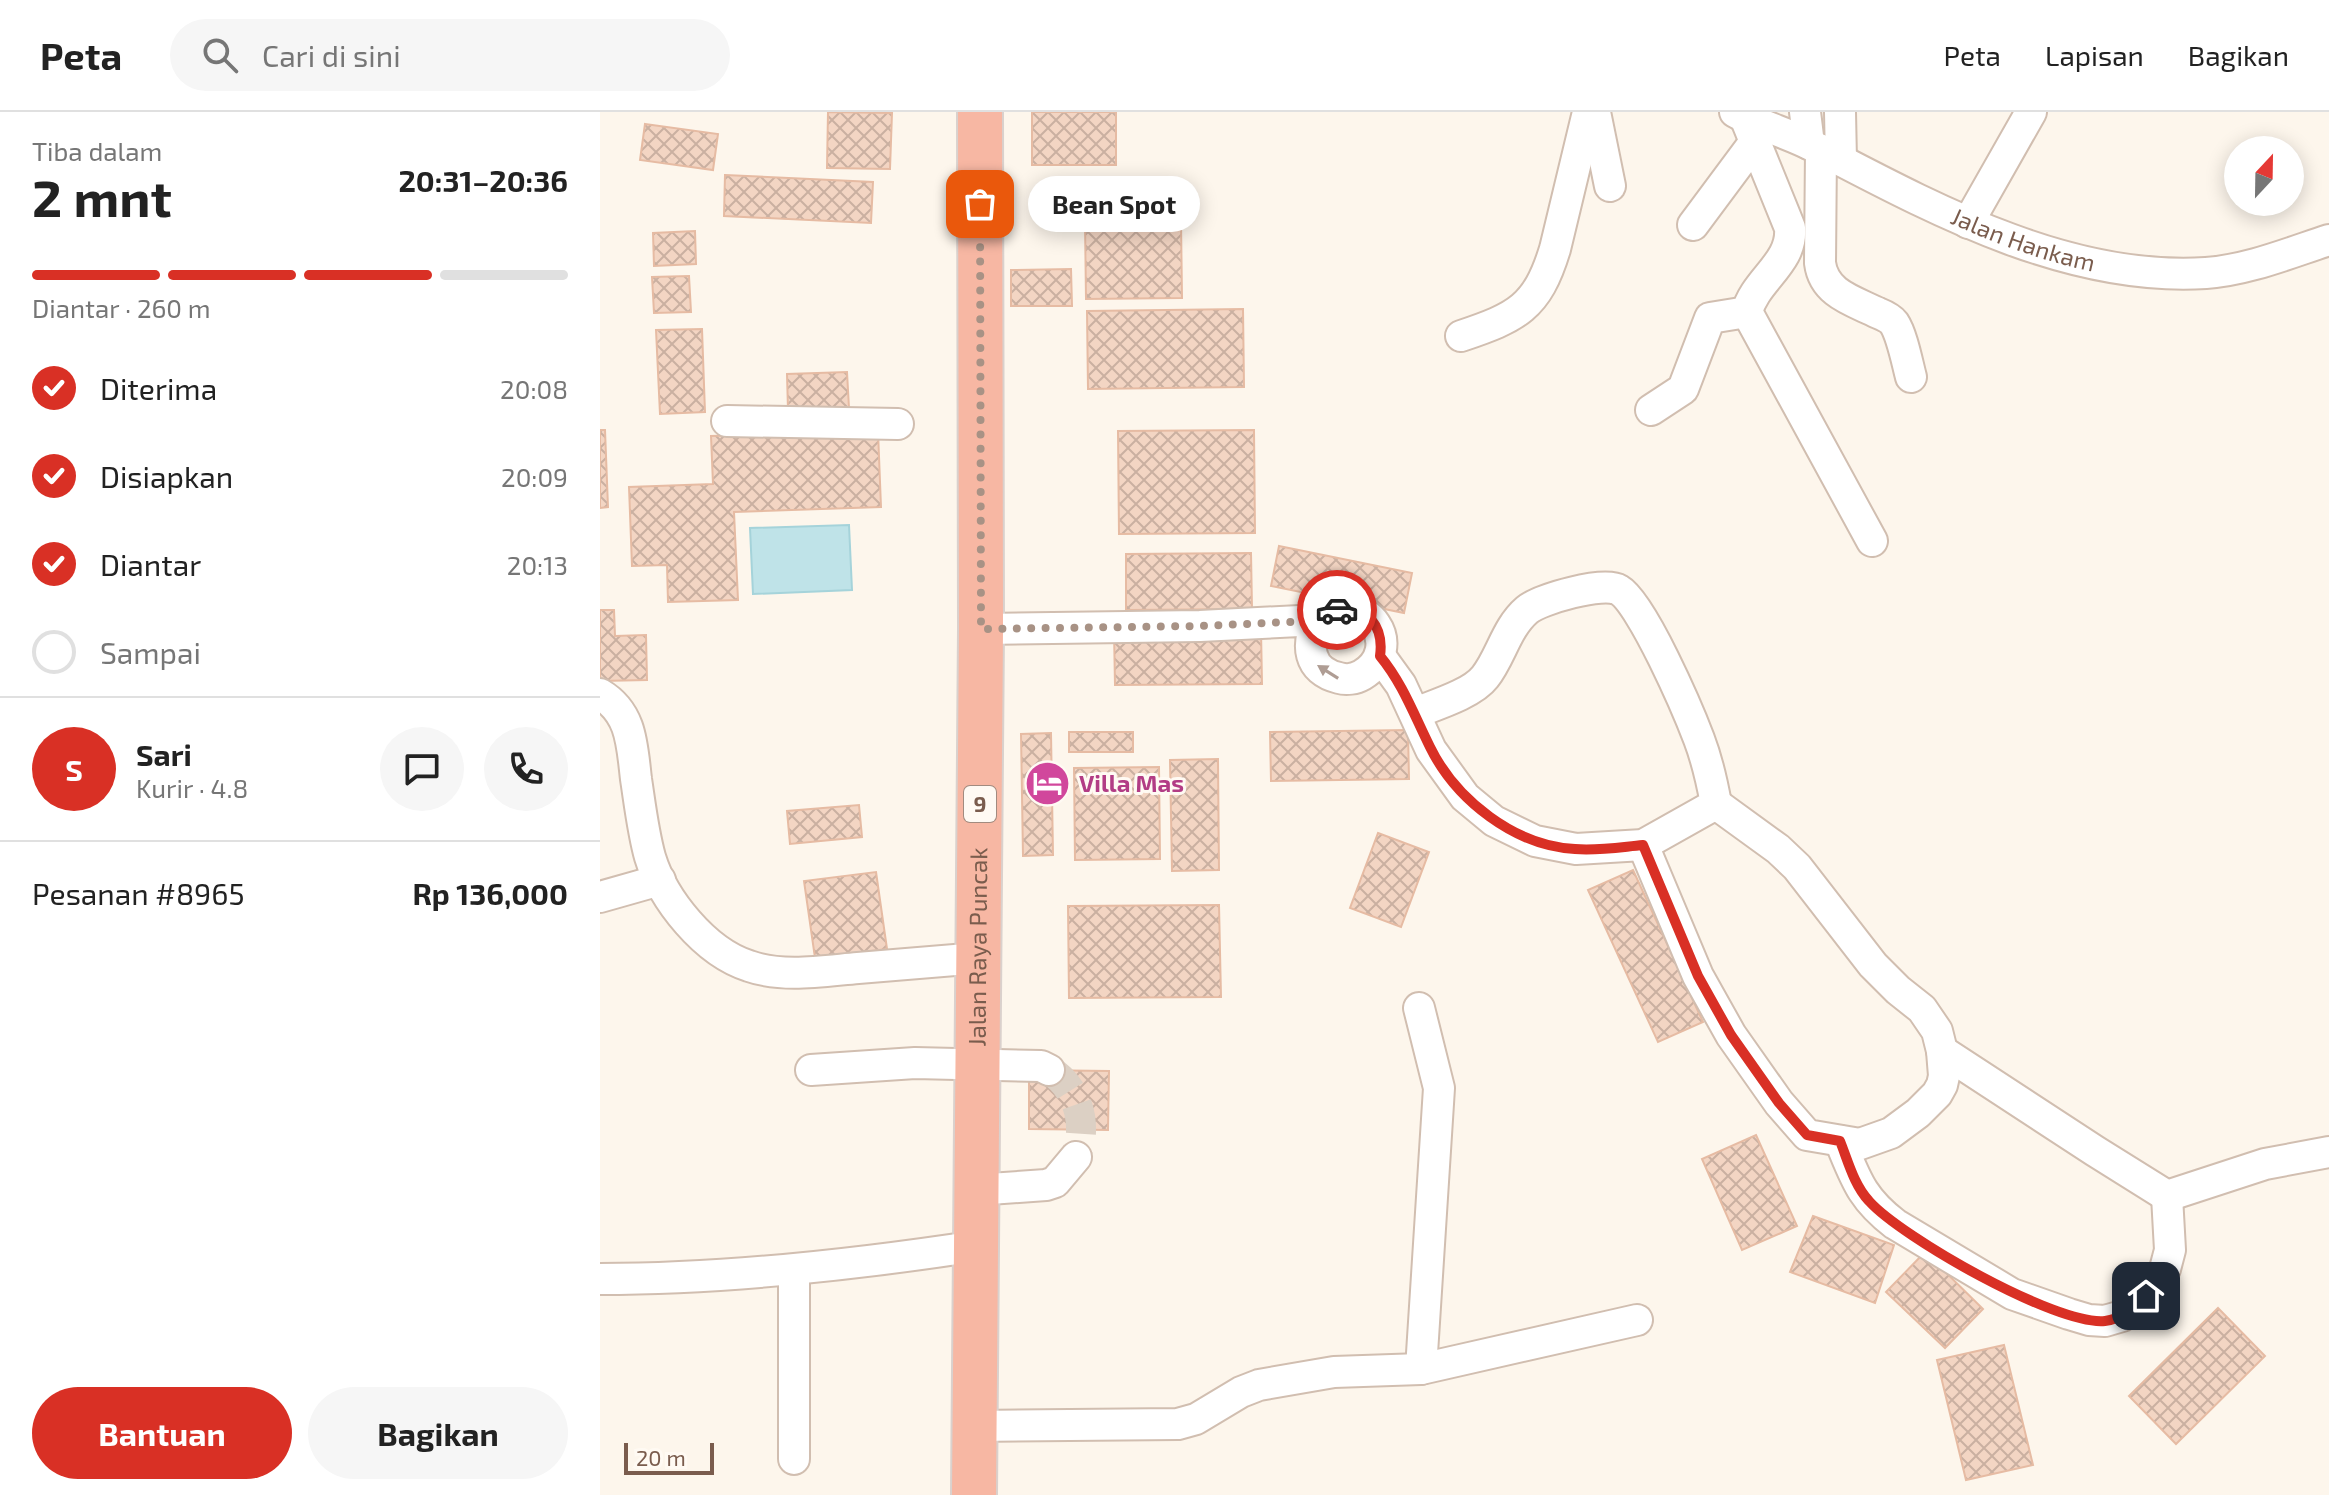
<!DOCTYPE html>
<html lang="id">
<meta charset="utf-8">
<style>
body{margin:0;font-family:"Exo 2",sans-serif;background:#f6f6f6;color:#222;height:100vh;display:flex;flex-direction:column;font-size:30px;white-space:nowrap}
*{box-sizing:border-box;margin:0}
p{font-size:26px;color:#767676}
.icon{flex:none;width:44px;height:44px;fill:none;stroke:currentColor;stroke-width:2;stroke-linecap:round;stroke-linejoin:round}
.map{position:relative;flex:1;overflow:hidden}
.side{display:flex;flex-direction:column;background:#fff;width:600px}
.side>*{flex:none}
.needle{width:52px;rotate:22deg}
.tools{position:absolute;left:1624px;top:24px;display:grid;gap:16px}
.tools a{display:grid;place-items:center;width:80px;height:80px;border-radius:50%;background:#fff;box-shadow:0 4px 20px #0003;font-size:40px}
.scale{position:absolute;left:24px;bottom:20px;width:90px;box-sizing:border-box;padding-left:8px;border:4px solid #7a5c4d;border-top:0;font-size:22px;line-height:28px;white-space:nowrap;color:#7a5c4d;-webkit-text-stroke:6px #fffaf3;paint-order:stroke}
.pin{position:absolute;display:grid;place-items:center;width:68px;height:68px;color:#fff;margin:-34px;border-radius:16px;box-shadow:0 4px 12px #0006}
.courier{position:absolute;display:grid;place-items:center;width:80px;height:80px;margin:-40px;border:6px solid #d93025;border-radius:50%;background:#fff;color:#222;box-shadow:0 2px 10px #0007}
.bubble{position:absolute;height:56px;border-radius:28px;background:#fff;box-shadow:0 4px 20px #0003;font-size:26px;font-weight:700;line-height:56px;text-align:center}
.headline em{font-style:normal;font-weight:700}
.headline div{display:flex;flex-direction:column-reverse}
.headline{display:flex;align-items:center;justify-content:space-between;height:136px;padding:0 32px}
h1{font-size:52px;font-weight:700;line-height:60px}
.bar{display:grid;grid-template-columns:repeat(4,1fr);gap:12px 8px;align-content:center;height:96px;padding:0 32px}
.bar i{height:10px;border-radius:6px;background:#e0e0e0}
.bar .on{background:#d93025}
.bar p{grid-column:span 4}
.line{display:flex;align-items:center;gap:20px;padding:0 32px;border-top:2px solid #e0e0e0}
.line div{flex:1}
.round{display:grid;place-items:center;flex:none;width:84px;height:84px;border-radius:42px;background:#f6f6f6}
ol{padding:0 32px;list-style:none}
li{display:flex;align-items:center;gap:24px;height:88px}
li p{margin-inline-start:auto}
li .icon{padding:8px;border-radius:50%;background:#d93025;color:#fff;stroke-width:4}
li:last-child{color:#767676}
li i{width:44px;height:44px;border:4px solid #e0e0e0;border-radius:50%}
.button{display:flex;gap:16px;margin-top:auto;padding:16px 32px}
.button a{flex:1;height:92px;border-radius:48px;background:#d93025;color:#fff;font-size:32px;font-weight:700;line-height:92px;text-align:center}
.button a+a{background:#f6f6f6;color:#222}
header{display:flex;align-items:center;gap:48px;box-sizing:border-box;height:112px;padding:0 40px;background:#fff;border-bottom:2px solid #e0e0e0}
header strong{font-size:38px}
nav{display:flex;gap:44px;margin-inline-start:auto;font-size:28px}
.search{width:560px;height:72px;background:#f6f6f6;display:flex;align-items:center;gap:20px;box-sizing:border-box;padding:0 28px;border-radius:44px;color:#767676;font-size:30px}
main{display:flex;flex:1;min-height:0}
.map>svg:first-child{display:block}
.water{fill:#bfe3e8;stroke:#a5d3da;stroke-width:2}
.building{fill:url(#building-cross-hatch);stroke:#e6bba3;stroke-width:2}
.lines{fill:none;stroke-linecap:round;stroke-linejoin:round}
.minor-tunnel{stroke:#dcd0c4;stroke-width:30;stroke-dasharray:30 15;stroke-linecap:butt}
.minor-casing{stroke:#d1beb0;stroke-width:34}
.highway-casing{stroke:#dad1cd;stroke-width:48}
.minor{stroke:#fff;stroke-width:30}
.highway{stroke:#f7b7a3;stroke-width:44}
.oneway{fill:#af9d94}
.done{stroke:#a89285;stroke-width:8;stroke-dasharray:0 14.4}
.route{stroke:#d93025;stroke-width:10}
.labels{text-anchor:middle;stroke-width:6;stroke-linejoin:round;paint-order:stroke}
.shield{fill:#fffaf3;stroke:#a28b7f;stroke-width:2}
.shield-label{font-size:22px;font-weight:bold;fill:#7a5c4d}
.street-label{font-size:24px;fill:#7a5c4d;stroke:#fffaf3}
.hotel-label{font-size:24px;font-weight:bold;fill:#b23c85;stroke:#fffaf3;text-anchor:start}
</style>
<header>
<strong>Peta</strong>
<div class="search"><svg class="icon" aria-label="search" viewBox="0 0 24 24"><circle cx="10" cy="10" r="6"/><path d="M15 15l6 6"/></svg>Cari di sini</div>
<nav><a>Peta</a><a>Lapisan</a><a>Bagikan</a></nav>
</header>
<main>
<section class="side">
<div class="headline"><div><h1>2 mnt</h1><p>Tiba dalam</p></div><em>20:31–20:36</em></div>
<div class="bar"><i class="on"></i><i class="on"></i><i class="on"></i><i></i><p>Diantar · 260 m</p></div>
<ol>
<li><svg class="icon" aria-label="check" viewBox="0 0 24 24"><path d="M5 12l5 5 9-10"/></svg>Diterima<p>20:08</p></li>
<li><svg class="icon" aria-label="check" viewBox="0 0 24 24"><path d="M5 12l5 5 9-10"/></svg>Disiapkan<p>20:09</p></li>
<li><svg class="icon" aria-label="check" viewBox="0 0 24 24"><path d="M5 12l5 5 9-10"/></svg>Diantar<p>20:13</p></li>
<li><i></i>Sampai</li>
</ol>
<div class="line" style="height:144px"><b class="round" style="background:#d93025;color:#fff">S</b><div><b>Sari</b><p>Kurir · 4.8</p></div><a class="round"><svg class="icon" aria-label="chat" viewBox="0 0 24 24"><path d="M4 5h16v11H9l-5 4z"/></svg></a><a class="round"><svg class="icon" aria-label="phone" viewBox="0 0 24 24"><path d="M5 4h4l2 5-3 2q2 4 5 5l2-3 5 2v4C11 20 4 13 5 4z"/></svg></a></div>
<div class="line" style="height:104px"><div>Pesanan #8965</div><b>Rp 136,000</b></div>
<div class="button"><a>Bantuan</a><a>Bagikan</a></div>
</section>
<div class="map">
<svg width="1729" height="1383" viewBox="0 0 1729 1383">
<defs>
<pattern id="building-cross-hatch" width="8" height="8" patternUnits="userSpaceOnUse" patternTransform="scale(2)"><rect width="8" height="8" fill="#f3d5c3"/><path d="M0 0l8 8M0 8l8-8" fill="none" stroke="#cab0a1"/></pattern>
</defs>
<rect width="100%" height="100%" fill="#fdf6ec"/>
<polygon class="water" points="249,413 252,478 153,482 150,416"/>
<g class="building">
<polygon points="228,0 292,1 290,57 227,56"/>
<rect x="432" y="0" width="84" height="53"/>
<polygon points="45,12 118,22 113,58 40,48"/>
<polygon points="125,63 273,70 271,111 124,104"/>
<polygon points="581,109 582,186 486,187 485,110"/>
<polygon points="95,119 96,152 54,154 53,121"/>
<polygon points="471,157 472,194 411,194 411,158"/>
<polygon points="89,164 91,200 54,201 52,165"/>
<polygon points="643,197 644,275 488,277 487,199"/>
<polygon points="102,217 105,300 60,302 56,218"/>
<polygon points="247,260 249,296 188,298 187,262"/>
<polygon points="0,318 5,318 8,395 0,396"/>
<polygon points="654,318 655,421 519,422 518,319"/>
<polygon points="278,319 281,395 134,400 138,488 68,490 67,453 32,454 29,375 113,372 111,324"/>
<polygon points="679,434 812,461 804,501 671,474"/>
<polygon points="651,441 652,497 526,498 526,442"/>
<polygon points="0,498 14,498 15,524 46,523 47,568 0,569"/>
<polygon points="661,518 662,572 515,573 514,519"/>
<polygon points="808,618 809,667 671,669 670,620"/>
<rect x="469" y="620" width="64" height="20"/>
<polygon points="451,621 453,743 423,744 421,622"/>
<polygon points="618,647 619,758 572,759 570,648"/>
<polygon points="559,655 560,747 475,748 474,656"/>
<polygon points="259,693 262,725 190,732 187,699"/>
<polygon points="778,721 829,740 801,815 750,796"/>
<polygon points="1033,758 1103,910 1058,930 988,778"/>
<polygon points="276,760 287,837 215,846 204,769"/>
<polygon points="619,793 621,885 469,886 468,794"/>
<polygon points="429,958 509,959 508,1018 429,1017"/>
<polygon points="1156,1023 1197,1114 1142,1138 1102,1047"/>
<polygon points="1213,1104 1294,1133 1275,1191 1190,1160"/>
<polygon points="1325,1140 1383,1197 1345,1236 1286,1180"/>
<polygon points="1618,1196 1665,1244 1576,1332 1529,1284"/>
<polygon points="1404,1233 1433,1353 1366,1368 1337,1248"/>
</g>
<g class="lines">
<path class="minor-tunnel" d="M449,958C470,970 482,995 481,1019C481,1028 478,1037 476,1045"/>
<defs>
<g id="minor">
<polyline points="995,0 1010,74"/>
<path id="s1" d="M1135,0C1160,14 1188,21 1213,34C1332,96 1467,170 1606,161C1648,158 1689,141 1729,128"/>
<polyline points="1205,0 1209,32"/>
<polyline points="1240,0 1241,48"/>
<path d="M1145,5L1190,116C1193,151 1155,168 1147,200L1272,429"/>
<path d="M1221,38L1220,151C1224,182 1254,189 1278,201C1283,203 1290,206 1294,211C1302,223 1307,250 1311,265"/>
<polyline points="1368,111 1431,0"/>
<polyline points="1093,113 1154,31"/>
<path d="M861,224C917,205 937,196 955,137L988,0"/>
<polyline points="1051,298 1083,277 1110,206 1147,200"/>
<polyline points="127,309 298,312"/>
<path d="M381,517L600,514L719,508C768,473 806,537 762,563C755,567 746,568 739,566C708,559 705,532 719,508"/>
<path d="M780,544L801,573L831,638L865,685L894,709L935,729L976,737L1043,733L1116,692C1112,670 1107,648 1099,627C1088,598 1042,491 1019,478C1004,469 940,487 927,498C906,516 901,545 885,565C872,582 835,593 815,601"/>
<path d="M0,582C32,601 32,633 36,667C40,693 43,720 50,745C63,788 105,840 149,854C183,866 223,859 258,856C298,853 339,849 379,846"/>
<polyline points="1043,733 1098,864 1131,923 1179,991 1207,1023 1260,1032 1291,1021 1318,1001 1337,982 1342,973 1344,964 1342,939 1337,919 1322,897 1298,878 1273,853 1197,755 1178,737 1116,692"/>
<polyline points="0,785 60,768"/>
<polyline points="819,896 839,976 821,1257"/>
<polyline points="1342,939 1495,1039 1567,1084 1665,1052 1729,1040"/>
<polyline points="211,958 315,951 441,954 449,958"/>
<path d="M1240,1029C1256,1067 1261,1086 1295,1112L1412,1182L1469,1202L1489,1208L1505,1209L1522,1204L1535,1194L1546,1184L1565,1157L1570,1138L1567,1084"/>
<polyline points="375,1078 446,1073 455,1070 476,1045"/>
<polyline points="194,1158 194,1347"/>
<path d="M0,1167C126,1167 252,1153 377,1134"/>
<polyline points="374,1314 578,1312 596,1307 641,1280 659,1273 734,1260 821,1257 1037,1208"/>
</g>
<g id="highway">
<path id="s2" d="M374,1383L381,517L380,0"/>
</g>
</defs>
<use href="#minor" class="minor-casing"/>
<use href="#highway" class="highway-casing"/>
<use href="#minor" class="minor"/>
<use href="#highway" class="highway"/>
</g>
<defs><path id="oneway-solid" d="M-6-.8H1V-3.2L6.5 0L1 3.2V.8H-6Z" transform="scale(2)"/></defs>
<use class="oneway" href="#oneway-solid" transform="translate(728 560) rotate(-148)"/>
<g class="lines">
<polyline class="done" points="380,92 381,517 600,514 689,510 719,508 730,500 737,498"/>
<path class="route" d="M737,498C768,491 784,516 780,544C803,572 814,603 830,635C856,688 915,734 975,737C998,739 1021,735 1043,733L1098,864L1131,923L1179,991L1207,1023L1240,1029C1248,1049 1254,1073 1269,1089C1301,1125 1457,1214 1505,1209C1522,1207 1534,1195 1546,1184"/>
</g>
<defs>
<symbol id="hotel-disc" viewBox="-11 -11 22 22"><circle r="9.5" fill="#d1479c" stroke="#fffaf3"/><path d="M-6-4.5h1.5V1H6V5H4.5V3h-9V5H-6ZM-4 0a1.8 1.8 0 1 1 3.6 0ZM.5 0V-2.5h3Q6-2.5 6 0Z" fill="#fff"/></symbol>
</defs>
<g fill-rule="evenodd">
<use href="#hotel-disc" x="422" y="646" width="51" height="51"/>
</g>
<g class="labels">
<rect class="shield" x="364" y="674" width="32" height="36" rx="6"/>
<g class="shield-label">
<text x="380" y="700">9</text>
</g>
<g class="street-label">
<text dy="8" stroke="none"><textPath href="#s1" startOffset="316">Jalan Hankam</textPath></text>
<text dy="8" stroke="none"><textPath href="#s2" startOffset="548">Jalan Raya Puncak</textPath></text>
</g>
<g class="hotel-label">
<text x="479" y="680">Villa Mas</text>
</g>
</g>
</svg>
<div class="tools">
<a><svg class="needle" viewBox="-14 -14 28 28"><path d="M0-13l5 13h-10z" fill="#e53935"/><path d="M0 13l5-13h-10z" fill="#767676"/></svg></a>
</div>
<div class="scale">20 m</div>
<div class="pin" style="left:380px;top:92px;background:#ea580c"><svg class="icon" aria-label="bag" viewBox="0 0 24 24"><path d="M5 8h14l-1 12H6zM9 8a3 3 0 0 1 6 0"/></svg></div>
<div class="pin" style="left:1546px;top:1184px;background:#1f2937"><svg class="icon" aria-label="home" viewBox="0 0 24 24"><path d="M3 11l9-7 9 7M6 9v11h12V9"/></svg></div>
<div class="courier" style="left:737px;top:498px"><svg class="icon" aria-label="car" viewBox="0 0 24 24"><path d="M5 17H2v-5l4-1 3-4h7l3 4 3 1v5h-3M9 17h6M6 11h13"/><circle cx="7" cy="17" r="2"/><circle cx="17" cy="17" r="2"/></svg></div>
<div class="bubble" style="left:428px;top:64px;width:172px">Bean Spot</div>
</div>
</main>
